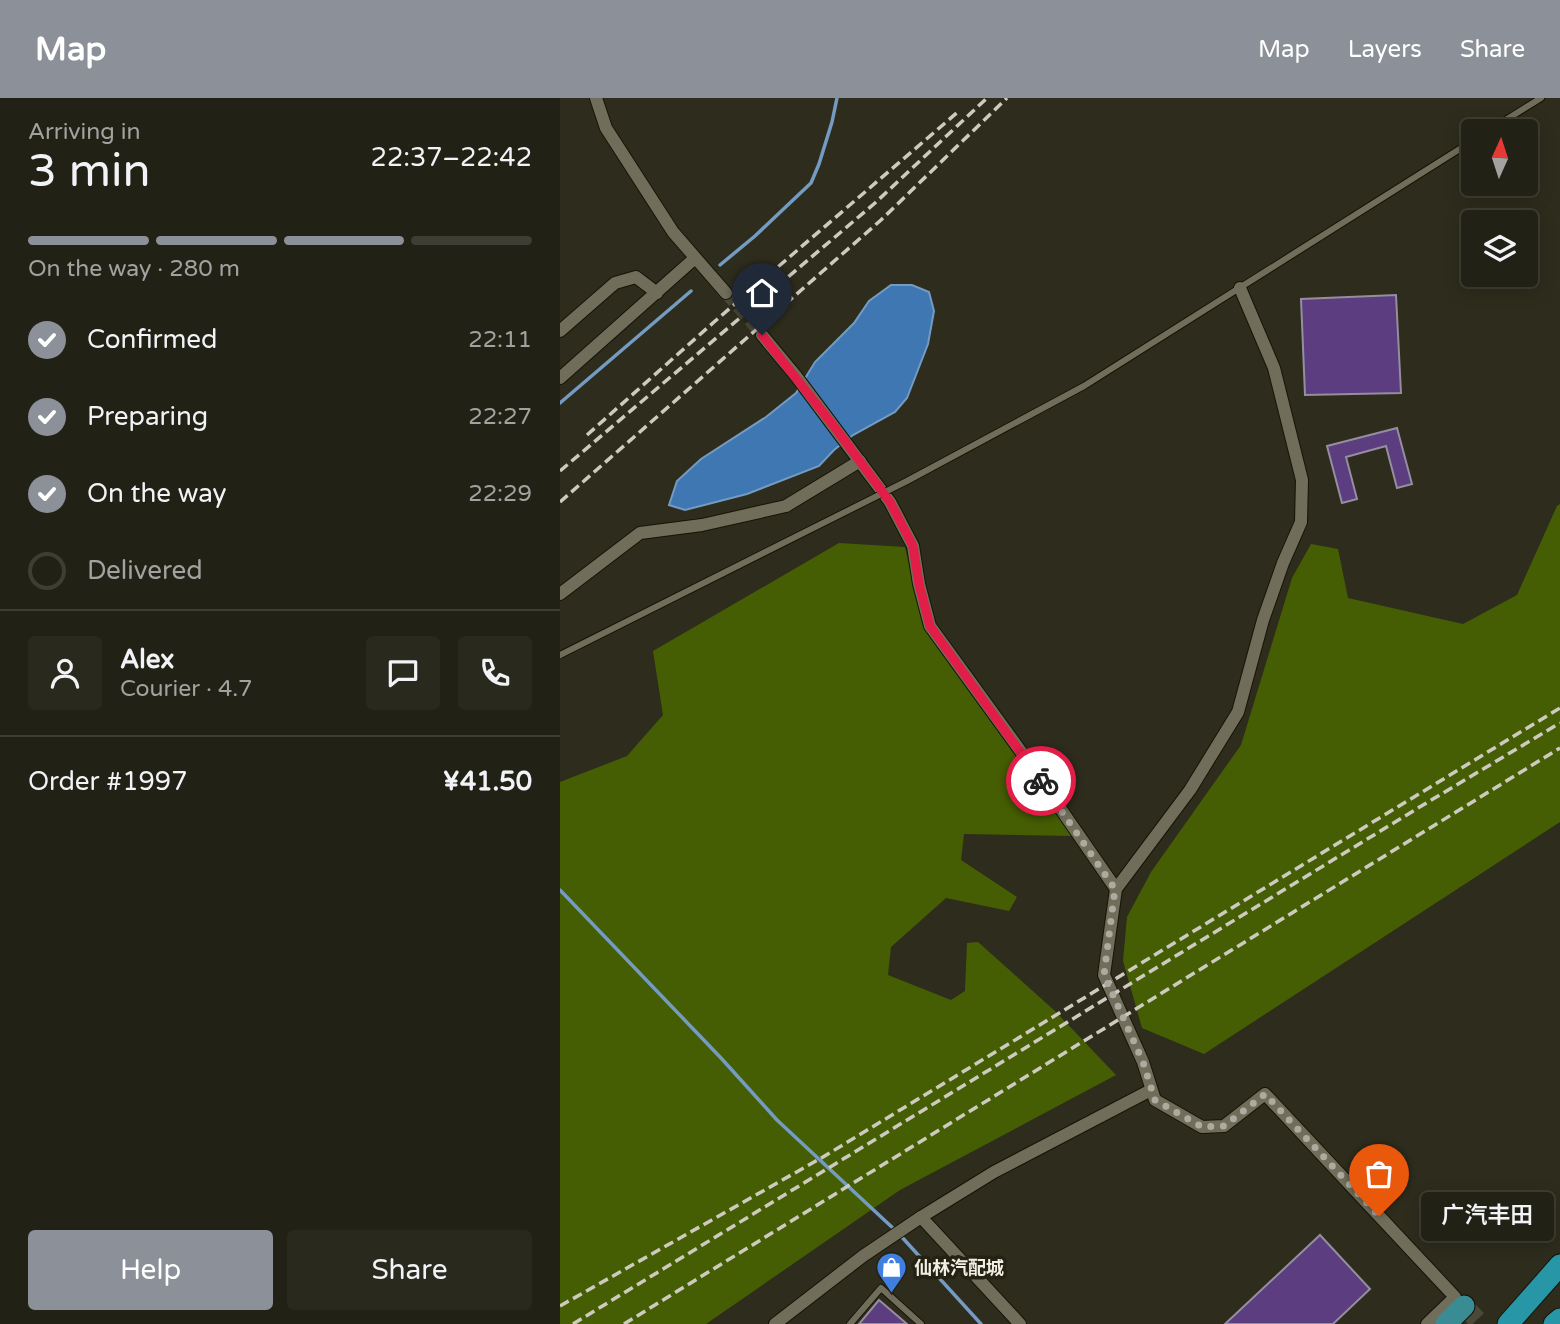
<!DOCTYPE html>
<meta charset="utf-8">
<style>
body{margin:0;font-family:"Varela Round","Noto Sans SC",sans-serif;background:#2a291e;color:#f1f3f6;height:100vh;display:flex;flex-direction:column;font-size:26px;white-space:nowrap}
*{box-sizing:border-box;margin:0}
p{font-size:23px;color:#a2a3a0}
.icon{flex:none;width:38px;height:38px;fill:none;stroke:currentColor;stroke-width:2;stroke-linecap:round;stroke-linejoin:round}
.map{position:relative;flex:1;overflow:hidden}
.panel{display:flex;flex-direction:column;background:#222115;width:560px}
.panel>*{flex:none}
.needle{width:46px;rotate:3deg}
.tools{position:absolute;left:901px;top:21px;display:grid;gap:14px}
.tools a{display:grid;place-items:center;width:77px;height:77px;border-radius:7px;background:#222115;box-shadow:0 4px 18px #0003,0 0 0 2px #3f3e34;font-size:35px}
.pin{position:absolute;display:grid;place-items:center;width:60px;height:60px;color:#fff;margin:-72px -30px;border-radius:50% 50% 50% 0;rotate:-45deg;box-shadow:0 0 7px #0007}
.pin .icon{rotate:45deg}
.courier{position:absolute;display:grid;place-items:center;width:70px;height:70px;margin:-35px;border:5px solid #e11d48;border-radius:50%;background:#fff;color:#222;box-shadow:0 2px 9px #0007}
.bubble{position:absolute;height:49px;border-radius:7px;background:#222115;box-shadow:0 4px 18px #0003,0 0 0 2px #3f3e34;font-size:23px;font-weight:600;line-height:49px;text-align:center}
.head em{font-style:normal;font-weight:600}
.head div{display:flex;flex-direction:column-reverse}
.head{display:flex;align-items:center;justify-content:space-between;height:119px;padding:0 28px}
h1{font-size:46px;font-weight:600;line-height:52px}
.bar{display:grid;grid-template-columns:repeat(4,1fr);gap:10px 7px;align-content:center;height:84px;padding:0 28px}
.bar i{height:9px;border-radius:5px;background:#3f3e34}
.bar .current{background:#8c9099}
.bar p{grid-column:span 4}
.line{display:flex;align-items:center;gap:18px;padding:0 28px;border-top:2px solid #3f3e34}
.line div{flex:1}
.round{display:grid;place-items:center;flex:none;width:74px;height:74px;border-radius:7px;background:#2a291e}
ol{padding:0 28px;list-style:none}
li{display:flex;align-items:center;gap:21px;height:77px}
li p{margin-inline-start:auto}
li .icon{padding:7px;border-radius:50%;background:#8c9099;color:#fff;stroke-width:4}
li:last-child{color:#a2a3a0}
li i{width:38px;height:38px;border:4px solid #3f3e34;border-radius:50%}
.button{display:flex;gap:14px;margin-top:auto;padding:14px 28px}
.button a{flex:1;height:80px;border-radius:7px;background:#8c9099;color:#fff;font-size:28px;font-weight:600;line-height:80px;text-align:center}
.button a+a{background:#2a291e;color:#f1f3f6}
header{display:flex;align-items:center;gap:42px;box-sizing:border-box;height:98px;padding:0 35px;background:#8c9099;color:#fff}
header strong{font-size:33px}
nav{display:flex;gap:38px;margin-inline-start:auto;font-size:24px}
main{display:flex;flex:1;min-height:0}
.map>svg:first-child{display:block}
.forest{fill:#465e03}
.water{fill:#3f77b3;stroke:#749bc2;stroke-width:2}
.lines{fill:none;stroke-linecap:round;stroke-linejoin:round}
.stream{stroke:#749bc2;stroke-width:3.5}
.building{fill:#5b3d80;stroke:#948e9f;stroke-width:2}
.minor-tunnel{stroke:#4b493a;stroke-width:12;stroke-dasharray:12 6;stroke-linecap:butt}
.secondary-tunnel{stroke:#4b493a;stroke-width:19;stroke-dasharray:19 10;stroke-linecap:butt}
.service-casing{stroke:#171406;stroke-width:8}
.minor-casing{stroke:#171406;stroke-width:14}
.primary-casing{stroke:#171406;stroke-width:23}
.trunk-casing{stroke:#171406;stroke-width:23}
.service{stroke:#706d5b;stroke-width:6}
.minor{stroke:#706d5b;stroke-width:12}
.primary{stroke:#398c94;stroke-width:21}
.trunk{stroke:#2796a7;stroke-width:21}
.rail{stroke:#cdcbc0;stroke-width:3.5;stroke-dasharray:10 5;stroke-linecap:butt}
.service-bridge-casing{stroke:#171406;stroke-width:8;stroke-linecap:butt}
.service-bridge{stroke:#706d5b;stroke-width:6}
.done{stroke:#acab9f;stroke-width:7;stroke-dasharray:0 12.6}
.route{stroke:#e11d48;stroke-width:9}
.labels{text-anchor:middle;stroke-width:7;stroke-linejoin:round;paint-order:stroke}
.poi-label{font-size:18px;font-weight:bold;fill:#f0efe5;stroke:#252213;text-anchor:start}
</style>
<header>
<strong>Map</strong>
<nav><a>Map</a><a>Layers</a><a>Share</a></nav>
</header>
<main>
<section class="panel">
<div class="head"><div><h1>3 min</h1><p>Arriving in</p></div><em>22:37–22:42</em></div>
<div class="bar"><i class="current"></i><i class="current"></i><i class="current"></i><i></i><p>On the way · 280 m</p></div>
<ol>
<li><svg class="icon" aria-label="check" viewBox="0 0 24 24"><path d="M5 12l5 5 9-10"/></svg>Confirmed<p>22:11</p></li>
<li><svg class="icon" aria-label="check" viewBox="0 0 24 24"><path d="M5 12l5 5 9-10"/></svg>Preparing<p>22:27</p></li>
<li><svg class="icon" aria-label="check" viewBox="0 0 24 24"><path d="M5 12l5 5 9-10"/></svg>On the way<p>22:29</p></li>
<li><i></i>Delivered</li>
</ol>
<div class="line" style="height:126px"><a class="round"><svg class="icon" aria-label="person" viewBox="0 0 24 24"><circle cx="12" cy="8" r="4"/><path d="M4 21q1-7 8-7t8 7"/></svg></a><div><b>Alex</b><p>Courier · 4.7</p></div><a class="round"><svg class="icon" aria-label="chat" viewBox="0 0 24 24"><path d="M4 5h16v11H9l-5 4z"/></svg></a><a class="round"><svg class="icon" aria-label="phone" viewBox="0 0 24 24"><path d="M5 4h4l2 5-3 2q2 4 5 5l2-3 5 2v4C11 20 4 13 5 4z"/></svg></a></div>
<div class="line" style="height:91px"><div>Order #1997</div><b>¥41.50</b></div>
<div class="button"><a>Help</a><a>Share</a></div>
</section>
<div class="map">
<svg width="1000" height="1226" viewBox="0 0 1000 1226">
<rect width="100%" height="100%" fill="#2e2c1c"/>
<g class="forest">
<polygon points="1000,406 1000,724 644,956 582,930 563,863 567,819 591,774 681,647 732,480 751,446 778,451 788,500 903,526 957,497 997,408"/>
<polygon points="279,445 345,449 364,531 513,738 404,736 401,762 457,799 449,813 386,800 331,849 328,877 391,902 405,893 407,845 418,844 495,913 556,977 340,1092 146,1226 0,1226 0,684 67,658 103,617 93,553"/>
</g>
<polygon class="water" points="331,187 352,187 369,194 374,213 368,246 347,300 335,314 293,337 274,352 259,368 187,396 125,412 109,407 117,383 141,361 206,319 236,295 255,264 294,225 309,203"/>
<g class="lines">
<g class="stream">
<polyline points="160,167 195,138 251,85 259,66 272,24 277,0"/>
<polyline points="0,305 131,193"/>
<polyline points="0,792 161,960 217,1022 335,1132"/>
<polyline points="340,1137 421,1226"/>
</g>
</g>
<g class="building">
<polygon points="836,197 841,295 745,297 741,201"/>
<polygon points="837,330 852,386 837,390 826,348 786,359 797,401 782,405 767,348"/>
<polygon points="760,1137 810,1191 773,1226 665,1226"/>
<polygon points="319,1202 347,1226 299,1226"/>
</g>
<g class="lines">
<polyline class="minor-tunnel" points="166,195 202,237"/>
<polyline class="secondary-tunnel" points="904,1208 921,1226"/>
<defs>
<g id="service">
<polyline points="928,33 981,0"/>
<polyline points="347,383 524,288 914,42"/>
<polyline points="290,1226 321,1190 361,1226"/>
</g>
<g id="minor">
<polyline points="36,0 46,30 113,134 166,195"/>
<polyline points="680,190 714,270 742,382 741,424 723,465 703,522 678,614 630,692 556,791 544,877 583,964 595,1002 642,1029 664,1028 705,996 895,1199 867,1226"/>
<polyline points="0,233 55,185 76,179 97,195"/>
<polyline points="202,237 236,278 330,404 353,448 359,486 370,528 462,655 556,791"/>
<polyline points="0,280 135,160"/>
<polyline points="0,496 80,435 142,427 226,408 300,363"/>
<polyline points="361,1119 460,1226"/>
<polyline points="215,1226 303,1158 361,1119 434,1074 591,992"/>
</g>
<polyline id="primary" points="886,1226 904,1208"/>
<g id="trunk">
<polyline points="948,1226 1000,1167"/>
<polyline points="994,1226 1000,1221"/>
</g>
</defs>
<use href="#service" class="service-casing"/>
<use href="#minor" class="minor-casing"/>
<use href="#primary" class="primary-casing"/>
<use href="#trunk" class="trunk-casing"/>
<use href="#service" class="service"/>
<use href="#minor" class="minor"/>
<use href="#primary" class="primary"/>
<use href="#trunk" class="trunk"/>
<g class="rail">
<polyline points="27,337 154,224 399,13"/>
<polyline points="0,373 315,105 427,0"/>
<polyline points="0,404 321,122 447,0"/>
<polyline points="0,1208 263,1059 1000,610"/>
<polyline points="13,1226 863,707 1000,625"/>
<polyline points="64,1226 1000,650"/>
</g>
<defs>
<polyline id="service-bridge" points="0,557 347,383"/>
</defs>
<use href="#service-bridge" class="service-bridge-casing"/>
<use href="#service-bridge" class="service-bridge"/>
</g>
<g class="lines">
<polyline class="done" points="481,683 555,791 544,877 583,964 595,1002 642,1029 664,1028 705,996 819,1118"/>
<polyline class="route" points="202,237 276,331 330,404 353,448 359,486 370,528 481,683"/>
</g>
<defs>
<symbol id="shop-pin" viewBox="-11 -11 22 30"><path d="M0 17L-7.5 6A9.5 9.5 0 1 1 7.5 6Z" fill="#3f7fe0" stroke="#252213"/><path d="M-5-2.5h2.3a2.7 3.5 0 0 1 5.4 0H5L5.5 6h-11ZM-1.5-2.5h3a1.5 2.3 0 0 0-3 0Z" fill="#fff"/></symbol>
</defs>
<g fill-rule="evenodd">
<use href="#shop-pin" x="314" y="1152" width="35" height="47"/>
</g>
<g class="labels">
<g class="poi-label">
<text x="354" y="1176">仙林汽配城</text>
</g>
</g>
</svg>
<div class="tools">
<a><svg class="needle" viewBox="-14 -14 28 28"><path d="M0-13l5 13h-10z" fill="#e53935"/><path d="M0 13l5-13h-10z" fill="#a2a3a0"/></svg></a>
<a><svg class="icon" aria-label="layers" viewBox="0 0 24 24"><path d="M12 4l9 5-9 5-9-5zM3 14l9 5 9-5"/></svg></a>
</div>
<div class="pin" style="left:819px;top:1118px;background:#ea580c"><svg class="icon" aria-label="bag" viewBox="0 0 24 24"><path d="M5 8h14l-1 12H6zM9 8a3 3 0 0 1 6 0"/></svg></div>
<div class="pin" style="left:202px;top:237px;background:#1f2937"><svg class="icon" aria-label="home" viewBox="0 0 24 24"><path d="M3 11l9-7 9 7M6 9v11h12V9"/></svg></div>
<div class="courier" style="left:481px;top:683px"><svg class="icon" aria-label="bike" viewBox="0 0 24 24"><circle cx="6" cy="16" r="4"/><circle cx="18" cy="16" r="4"/><path d="M6 16l4-8h5l3 8M10 8l3 8H6M13 5h3"/></svg></div>
<div class="bubble" style="left:861px;top:1094px;width:133px">广汽丰田</div>
</div>
</main>
